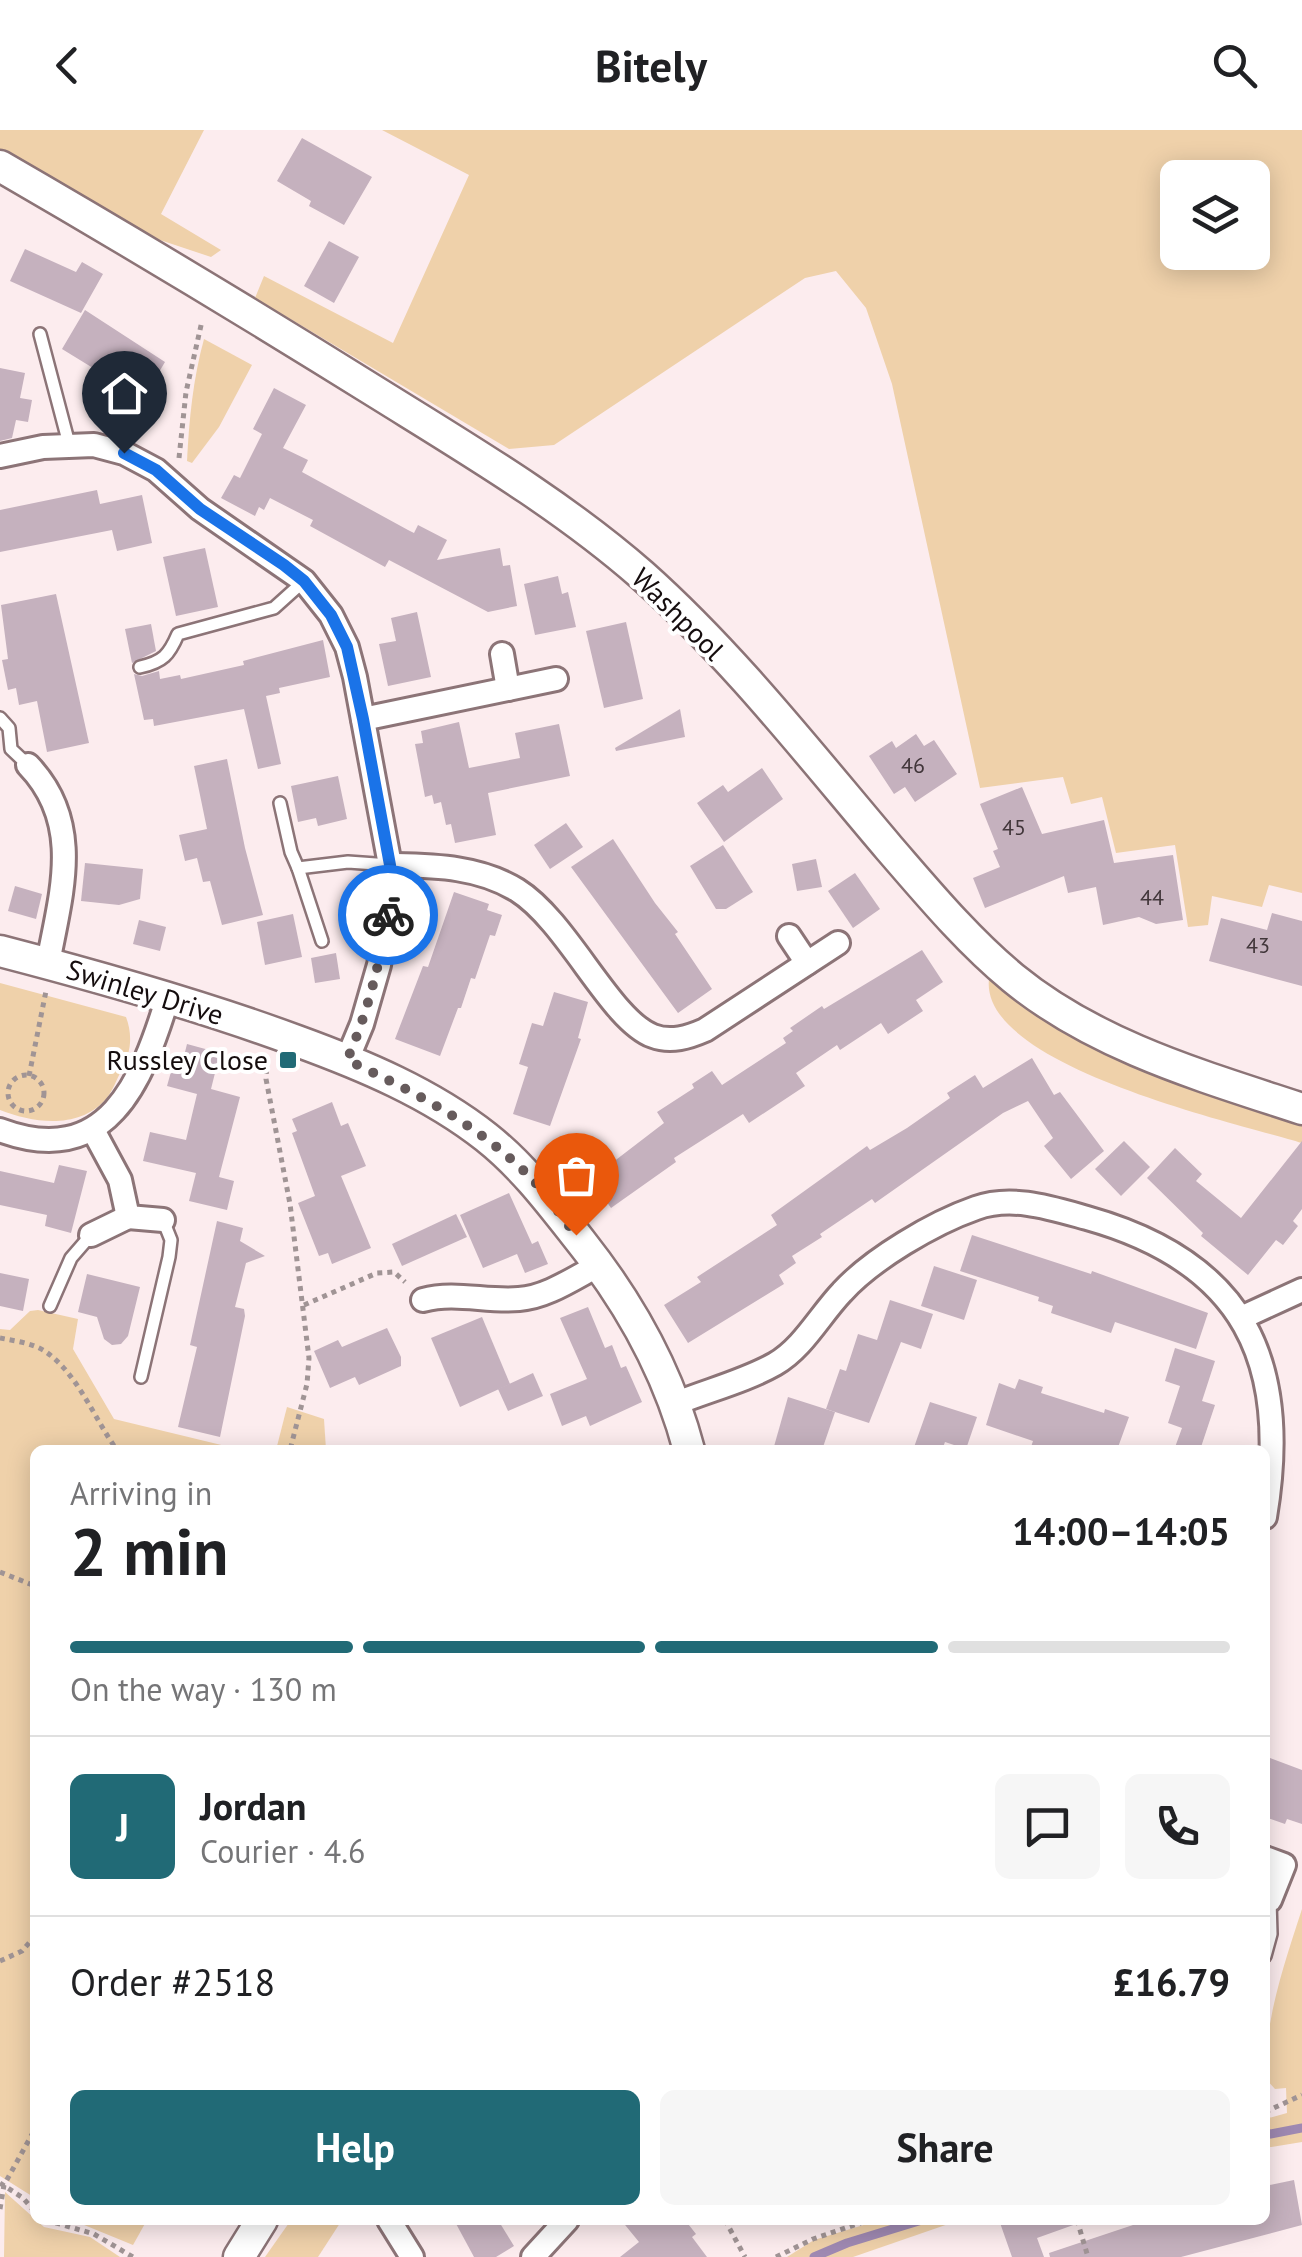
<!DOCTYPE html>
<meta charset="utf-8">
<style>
body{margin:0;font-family:"PT Sans",sans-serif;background:#f6f6f6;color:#202124;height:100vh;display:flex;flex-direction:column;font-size:38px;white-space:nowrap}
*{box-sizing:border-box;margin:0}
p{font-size:32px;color:#757577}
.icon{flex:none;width:55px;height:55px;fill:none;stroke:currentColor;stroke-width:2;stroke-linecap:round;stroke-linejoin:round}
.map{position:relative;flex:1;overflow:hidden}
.sheet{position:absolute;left:30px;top:1315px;width:1240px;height:780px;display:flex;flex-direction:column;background:#fff;border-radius:15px;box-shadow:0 5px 25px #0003}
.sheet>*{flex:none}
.controls{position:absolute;left:1160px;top:30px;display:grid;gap:20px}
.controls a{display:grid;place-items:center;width:110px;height:110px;border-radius:15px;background:#fff;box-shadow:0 5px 25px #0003;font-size:50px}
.pin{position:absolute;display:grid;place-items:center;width:85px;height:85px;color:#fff;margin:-102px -42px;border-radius:50% 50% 50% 0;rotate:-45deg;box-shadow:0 0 10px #0007}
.pin .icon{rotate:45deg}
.courier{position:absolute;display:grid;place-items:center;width:100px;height:100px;margin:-50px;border:8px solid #1a73e8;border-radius:50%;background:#fff;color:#222;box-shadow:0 2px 12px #0007}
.headline em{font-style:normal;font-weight:800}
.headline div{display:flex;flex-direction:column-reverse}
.headline{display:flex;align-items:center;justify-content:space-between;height:170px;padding:0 40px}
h1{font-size:65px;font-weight:800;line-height:75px}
.bar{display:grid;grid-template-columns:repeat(4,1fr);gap:15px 10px;align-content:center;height:120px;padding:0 40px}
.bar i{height:12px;border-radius:8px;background:#e0e0e0}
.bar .on{background:#216a76}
.bar p{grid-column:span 4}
.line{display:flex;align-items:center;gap:25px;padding:0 40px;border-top:2px solid #e0e0e0}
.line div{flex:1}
.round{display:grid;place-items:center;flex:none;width:105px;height:105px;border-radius:15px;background:#f6f6f6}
.cta{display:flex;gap:20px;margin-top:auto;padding:20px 40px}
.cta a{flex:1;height:115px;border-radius:15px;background:#216a76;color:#fff;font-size:40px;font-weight:800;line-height:115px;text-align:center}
.cta a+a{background:#f6f6f6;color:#202124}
header{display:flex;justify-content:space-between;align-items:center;height:130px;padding:0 40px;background:#fff;font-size:45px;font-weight:800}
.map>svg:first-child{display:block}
.green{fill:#efd1aa;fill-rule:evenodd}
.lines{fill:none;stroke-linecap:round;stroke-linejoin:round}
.stream{stroke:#9f89b2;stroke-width:9}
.building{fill:#c5b1be}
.service-casing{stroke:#8c7477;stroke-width:16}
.minor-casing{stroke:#8c7477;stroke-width:28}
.tertiary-casing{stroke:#8c7477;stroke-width:35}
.path{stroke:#a09495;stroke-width:5;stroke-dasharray:5 5;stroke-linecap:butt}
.service{stroke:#fff;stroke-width:11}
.minor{stroke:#fff;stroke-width:22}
.tertiary{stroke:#fff;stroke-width:30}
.done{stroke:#665b5c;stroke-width:10;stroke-dasharray:0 18}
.route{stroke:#1a73e8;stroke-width:12}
.poi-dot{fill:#216a76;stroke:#fff;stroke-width:4}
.labels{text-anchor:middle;stroke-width:8;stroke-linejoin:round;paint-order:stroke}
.number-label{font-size:22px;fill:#41363a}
.street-label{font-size:28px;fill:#150d0e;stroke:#fff}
.poi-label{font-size:28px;fill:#150d0e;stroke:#fff;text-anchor:end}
</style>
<header><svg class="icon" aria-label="back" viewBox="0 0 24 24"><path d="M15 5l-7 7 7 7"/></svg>Bitely<svg class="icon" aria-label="search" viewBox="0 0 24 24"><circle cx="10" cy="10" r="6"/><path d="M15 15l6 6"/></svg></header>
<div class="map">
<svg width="1302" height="2127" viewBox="0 0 1302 2127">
<rect width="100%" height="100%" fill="#fcecee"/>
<g class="green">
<polygon points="0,0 204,0 161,84 221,120 211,127 157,109 0,26"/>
<path d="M382,0H1302V763L1269,755L1262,777L1212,766L1208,795L1188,797L1175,715L1116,723L1102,667L1071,674L1063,647L980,658L892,254L866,178L836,141L805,148L554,315L509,319L255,168L264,146L393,213L469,45ZM1178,48H1252V122H1178Z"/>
<path d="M204,209L252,235L219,297L192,333L187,331C189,290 193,249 204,209Z"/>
<path d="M989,849L998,850L1302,988V1013C1237,993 979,936 989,849Z"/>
<path d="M0,853L126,887C133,906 131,923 121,941C117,949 112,962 106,969C79,1000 33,993 0,980Z"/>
<polygon points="38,1180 78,1189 73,1219 114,1289 242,1320 35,1320 35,2068 0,2046 0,1199 10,1200 30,1181"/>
<polygon points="287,1277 324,1289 326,1320 276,1320"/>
<path d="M1302,1779V2012L1265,2018V1989L1287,1983L1286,1958L1275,1959L1265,1948C1265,1890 1284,1834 1302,1779Z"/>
<polygon points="5,2062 44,2097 90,2107 120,2127 4,2127"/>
<polygon points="72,2090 147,2090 133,2115"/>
<polygon points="291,2090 342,2090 318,2127 265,2127"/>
<polygon points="880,2090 960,2090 853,2127 787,2127 814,2110"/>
</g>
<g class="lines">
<g class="stream">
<polyline points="1265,2005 1302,1998"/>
<polyline points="814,2127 847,2113 922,2090"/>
</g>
</g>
<g class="building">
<polygon points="302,8 372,47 344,95 309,76 311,71 277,51"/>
<polygon points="329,111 359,127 334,173 304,156"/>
<polygon points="25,119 76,142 82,132 103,144 81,183 10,151"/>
<polygon points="85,180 165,232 140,274 126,266 109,293 86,278 106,246 62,219"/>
<polygon points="0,238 25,243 20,268 32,270 28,292 16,290 12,308 0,311"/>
<polygon points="274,258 306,275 283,318 308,330 302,342 408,400 414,403 418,395 447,410 437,430 500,418 503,436 510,435 517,476 488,482 389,430 385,437 310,396 313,390 270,368 264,380 259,377 255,386 221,368 234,345 240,348 262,304 253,299"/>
<polygon points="97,360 100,374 142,365 152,413 117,421 112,400 0,422 0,380"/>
<polygon points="205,418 218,477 176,486 163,427"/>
<polygon points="558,446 562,464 568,462 576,497 535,505 524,454"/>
<polygon points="56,464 89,613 47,622 37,571 19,575 16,558 8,560 2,530 8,529 1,475"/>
<polygon points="417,482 431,547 388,556 379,514 396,511 391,488"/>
<polygon points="626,492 643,569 604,578 586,501"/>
<polygon points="151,494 156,521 132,533 125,499"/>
<polygon points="323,510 330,547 279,558 280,563 266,566 281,634 258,639 244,579 154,596 153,589 144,590 134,544 142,546 159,541 160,549 180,545 181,549 244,535 243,531"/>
<polygon points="680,579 685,607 616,621 615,618"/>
<polygon points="459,592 469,638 520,628 515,603 559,594 570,646 488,663 496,705 455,713 451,694 446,695 441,672 434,674 432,665 425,667 415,614 423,613 421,601"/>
<polygon points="916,604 924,616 934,610 957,644 915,672 905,657 894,664 869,626 892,611 896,618"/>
<polygon points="227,629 245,718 263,785 222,795 210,751 203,752 197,728 185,731 179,705 207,699 194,636"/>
<polygon points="762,638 783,669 724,712 697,673 723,655 728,662"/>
<polygon points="338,646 347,689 318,696 316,688 298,692 291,656"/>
<polygon points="1022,657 1042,704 1104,690 1114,733 1173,725 1183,790 1156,794 1139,787 1103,795 1096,757 1068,763 1064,746 985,778 973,748 1000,737 993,721 998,719 980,674"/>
<polygon points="566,693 583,717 550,739 534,715"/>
<polygon points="613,709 655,773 678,802 675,804 712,859 678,883 571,737"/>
<polygon points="723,715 753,762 726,779 716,779 690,736"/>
<polygon points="816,729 822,757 797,761 792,734"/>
<polygon points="85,733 143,739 140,769 119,775 81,771"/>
<polygon points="855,743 880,779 853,798 828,761"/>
<polygon points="15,756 42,764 36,789 8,781"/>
<polygon points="454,762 489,774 487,780 502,785 495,806 490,805 475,849 471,848 461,878 458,878 440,926 395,909 423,836 428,837"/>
<polygon points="1272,783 1302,791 1302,856 1209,831 1221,788 1267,800"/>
<polygon points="293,784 302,827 265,835 257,792"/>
<polygon points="139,790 166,797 160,821 133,814"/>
<polygon points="922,820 943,852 916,870 923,881 888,904 881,893 840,920 837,915 796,943 805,956 749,993 743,984 674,1028 676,1032 611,1078 591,1049 664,993 657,982 694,958 692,954 712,941 722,955 786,913 783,908 793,901 790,898 822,876 824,879"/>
<polygon points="336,823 340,849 315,853 311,828"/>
<polygon points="554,862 588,872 578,908 581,909 550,996 513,984 528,937 519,934 532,893 543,896"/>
<polygon points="187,914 220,923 211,959 240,967 219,1047 234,1051 227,1080 189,1071 196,1043 143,1031 150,1002 186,1010 197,964 167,956 176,924 184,926"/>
<polygon points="1032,928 1054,965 1060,962 1104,1021 1071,1049 1044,1016 1053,1008 1028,971 1003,983 875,1073 872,1069 820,1104 822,1107 792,1126 796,1133 779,1145 784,1154 688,1213 664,1175 701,1152 697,1147 777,1095 771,1085 867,1016 870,1020 907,998 950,968 947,963 975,945 983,958"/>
<polygon points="332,972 341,996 348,993 366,1036 341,1046 371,1118 332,1134 328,1123 319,1126 298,1073 315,1066 292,1003 297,1001 292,989"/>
<polygon points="1124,1011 1150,1037 1121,1066 1095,1039"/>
<polygon points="1302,1011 1302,1079 1293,1091 1298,1096 1283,1115 1276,1110 1248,1145 1201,1106 1203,1103 1147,1048 1175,1018 1202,1044 1196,1051 1241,1088"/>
<polygon points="59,1035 87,1041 71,1103 45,1096 47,1085 0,1075 0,1041 54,1053"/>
<polygon points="509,1063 532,1114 538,1111 548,1134 525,1143 517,1124 483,1138 460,1085"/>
<polygon points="456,1084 467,1107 402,1136 392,1114"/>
<polygon points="217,1091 243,1098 240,1111 265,1126 246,1133 235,1177 244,1179 245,1186 220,1307 178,1297 197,1217 190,1215"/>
<polygon points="972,1105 1091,1144 1092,1141 1208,1183 1196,1219 1115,1192 1111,1203 1051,1183 1053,1176 1038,1171 1039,1167 960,1141"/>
<polygon points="934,1136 977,1150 964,1190 921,1176"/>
<polygon points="0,1143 29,1149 23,1181 0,1176"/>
<polygon points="87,1144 140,1157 128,1206 121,1214 112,1215 104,1209 97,1187 78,1182"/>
<polygon points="890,1170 933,1184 921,1219 901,1212 869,1293 826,1279 840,1239 846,1241 858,1204 877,1210"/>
<polygon points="588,1177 605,1218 612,1215 621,1238 626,1236 642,1272 590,1296 586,1286 562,1296 550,1264 587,1249 560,1188"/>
<polygon points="482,1187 510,1254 460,1277 431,1208"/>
<polygon points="387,1198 401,1227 401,1236 359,1255 355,1247 330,1258 314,1221 338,1210 342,1217"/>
<polygon points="1175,1218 1215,1231 1202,1271 1215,1275 1200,1320 1174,1320 1182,1298 1168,1293 1180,1256 1165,1251"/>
<polygon points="533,1243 543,1266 508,1281 498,1259"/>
<polygon points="1019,1249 1043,1257 1041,1263 1104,1283 1105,1279 1129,1287 1117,1320 1030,1320 1033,1311 986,1295 999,1253 1015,1259"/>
<polygon points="788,1267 835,1282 822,1320 773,1320"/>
<polygon points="930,1272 977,1287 966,1319 945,1312 942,1320 913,1320"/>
<polygon points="1265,1626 1302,1640 1302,1694 1287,1689 1285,1694 1265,1687"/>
<polygon points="1294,2050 1302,2095 1181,2127 1050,2127 1049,2123 1148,2090 1265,2090 1265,2056"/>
<polygon points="454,2090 498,2090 514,2116 496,2127 474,2127"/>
<polygon points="621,2090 685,2090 696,2104 692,2107 707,2127 620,2127 639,2112"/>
<polygon points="999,2090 1079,2090 1079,2093 1037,2108 1044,2127 1012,2127"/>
</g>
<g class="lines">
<defs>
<g id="service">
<polyline points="40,204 69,314"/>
<path d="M140,537C163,532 169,525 178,504L274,478L304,451"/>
<polyline points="0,588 9,598 11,619 28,635"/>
<polyline points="280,673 291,722 298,738 348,732 390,735"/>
<polyline points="298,738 322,811"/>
<polyline points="50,1176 71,1128 91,1105"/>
<polyline points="141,1247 169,1127 171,1110 163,1090"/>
<polyline points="1265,1826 1271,1804 1270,1770"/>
</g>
<g id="minor">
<polyline points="0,326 43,317 94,315 124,323 156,340 200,379 304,451 331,485 347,517 355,547 390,735 388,782 379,835 362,894 347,930"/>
<polyline points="502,524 508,559"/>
<polyline points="363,589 556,549"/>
<path d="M28,635C84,693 61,763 48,833"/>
<path d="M390,735C434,736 478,736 517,760C568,792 610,890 653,906C671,913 689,907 705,900L838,813"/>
<polyline points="789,806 807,833"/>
<path d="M0,1000C107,1040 142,952 168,867"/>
<polyline points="93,1000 120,1050 128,1087 163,1090"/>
<polyline points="91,1105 128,1087"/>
<path d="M423,1170C455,1161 486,1172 519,1169C547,1167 574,1148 599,1135"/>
<polyline points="1241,1188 1302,1160"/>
<path d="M677,1273C709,1260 745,1251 775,1234C803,1218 820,1185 842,1162C872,1129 933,1093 976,1078C1012,1065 1051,1078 1087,1088C1244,1132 1291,1231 1265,1387"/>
<polyline points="1265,1728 1284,1735 1270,1770"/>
<polyline points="389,2090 412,2127"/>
<polyline points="533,2127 567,2090"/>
</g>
<g id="tertiary">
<path d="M0,36C128,110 254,186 379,264C469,320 562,375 642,445C733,526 810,625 889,718C928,763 967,810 1013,848C1096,916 1202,946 1302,979"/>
<path d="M0,821C100,847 200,875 297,911C363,935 430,963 486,1007C524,1037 552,1075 582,1113C631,1175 669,1244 689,1320"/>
<polyline points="239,2127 262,2090"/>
</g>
</defs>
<use href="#service" class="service-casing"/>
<use href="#minor" class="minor-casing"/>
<use href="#tertiary" class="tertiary-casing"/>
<g class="path">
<polyline points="179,328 186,262 202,191"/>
<polyline points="267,929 266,949 290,1074 309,1228 307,1254 290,1320"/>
<circle cx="26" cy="963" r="18"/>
<polyline points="29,946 46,861"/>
<polyline points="304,1175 377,1143 394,1142 405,1152"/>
<path d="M0,1208C15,1211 33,1213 46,1222C78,1244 95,1290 117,1320"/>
<polyline points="0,1442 35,1456"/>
<polyline points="0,1831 22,1821 35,1806"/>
<polyline points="1265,1982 1302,1965"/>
<polyline points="0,2053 23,2068 35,2082"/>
<polyline points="0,2079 4,2055 35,1999"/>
<polyline points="46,2090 94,2104 133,2127"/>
<polyline points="725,2090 745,2127"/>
<polyline points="1077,2090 1088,2127"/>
<polyline points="776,2127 813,2109 869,2090"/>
</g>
<use href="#service" class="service"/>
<use href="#minor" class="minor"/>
<use href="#tertiary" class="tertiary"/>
</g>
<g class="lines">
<path class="done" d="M388,785C379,835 368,882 347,930C412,961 474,992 526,1043C545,1061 560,1085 576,1105"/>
<polyline class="route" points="124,323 156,340 200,379 284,435 304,451 331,485 347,517 363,589 390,735 388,785"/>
</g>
<rect class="poi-dot" x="278" y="920" width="20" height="20" rx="5"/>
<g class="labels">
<g class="number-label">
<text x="913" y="643">46</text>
<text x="1014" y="705">45</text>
<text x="1152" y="775">44</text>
<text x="1258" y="823">43</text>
</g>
<g class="street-label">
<text transform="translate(678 484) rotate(45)" y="10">Washpool</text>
<text transform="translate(145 862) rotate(17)" y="10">Swinley Drive</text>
</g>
<g class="poi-label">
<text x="268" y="940">Russley Close</text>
</g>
</g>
</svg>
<div class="controls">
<a><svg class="icon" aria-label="layers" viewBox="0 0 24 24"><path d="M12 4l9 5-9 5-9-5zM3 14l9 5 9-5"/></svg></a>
</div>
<div class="pin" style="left:576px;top:1105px;background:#ea580c"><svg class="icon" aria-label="bag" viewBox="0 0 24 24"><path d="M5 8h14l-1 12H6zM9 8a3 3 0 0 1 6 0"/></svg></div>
<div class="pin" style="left:124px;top:323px;background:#1f2937"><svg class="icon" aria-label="home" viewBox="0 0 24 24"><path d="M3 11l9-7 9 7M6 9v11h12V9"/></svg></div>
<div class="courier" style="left:388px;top:785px"><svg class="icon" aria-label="bike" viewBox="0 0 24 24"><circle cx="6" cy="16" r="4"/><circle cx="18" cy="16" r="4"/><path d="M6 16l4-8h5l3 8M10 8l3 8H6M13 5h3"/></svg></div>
<section class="sheet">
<div class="headline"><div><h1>2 min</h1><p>Arriving in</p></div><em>14:00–14:05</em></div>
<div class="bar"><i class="on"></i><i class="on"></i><i class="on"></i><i></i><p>On the way · 130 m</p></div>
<div class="line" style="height:180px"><b class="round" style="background:#216a76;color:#fff">J</b><div><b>Jordan</b><p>Courier · 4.6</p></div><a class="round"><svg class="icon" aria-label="chat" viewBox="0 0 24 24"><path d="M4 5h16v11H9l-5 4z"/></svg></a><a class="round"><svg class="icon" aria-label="phone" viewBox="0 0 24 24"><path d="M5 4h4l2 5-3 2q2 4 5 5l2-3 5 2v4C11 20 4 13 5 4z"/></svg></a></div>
<div class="line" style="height:130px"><div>Order #2518</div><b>£16.79</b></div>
<div class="cta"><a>Help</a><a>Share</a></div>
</section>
</div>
